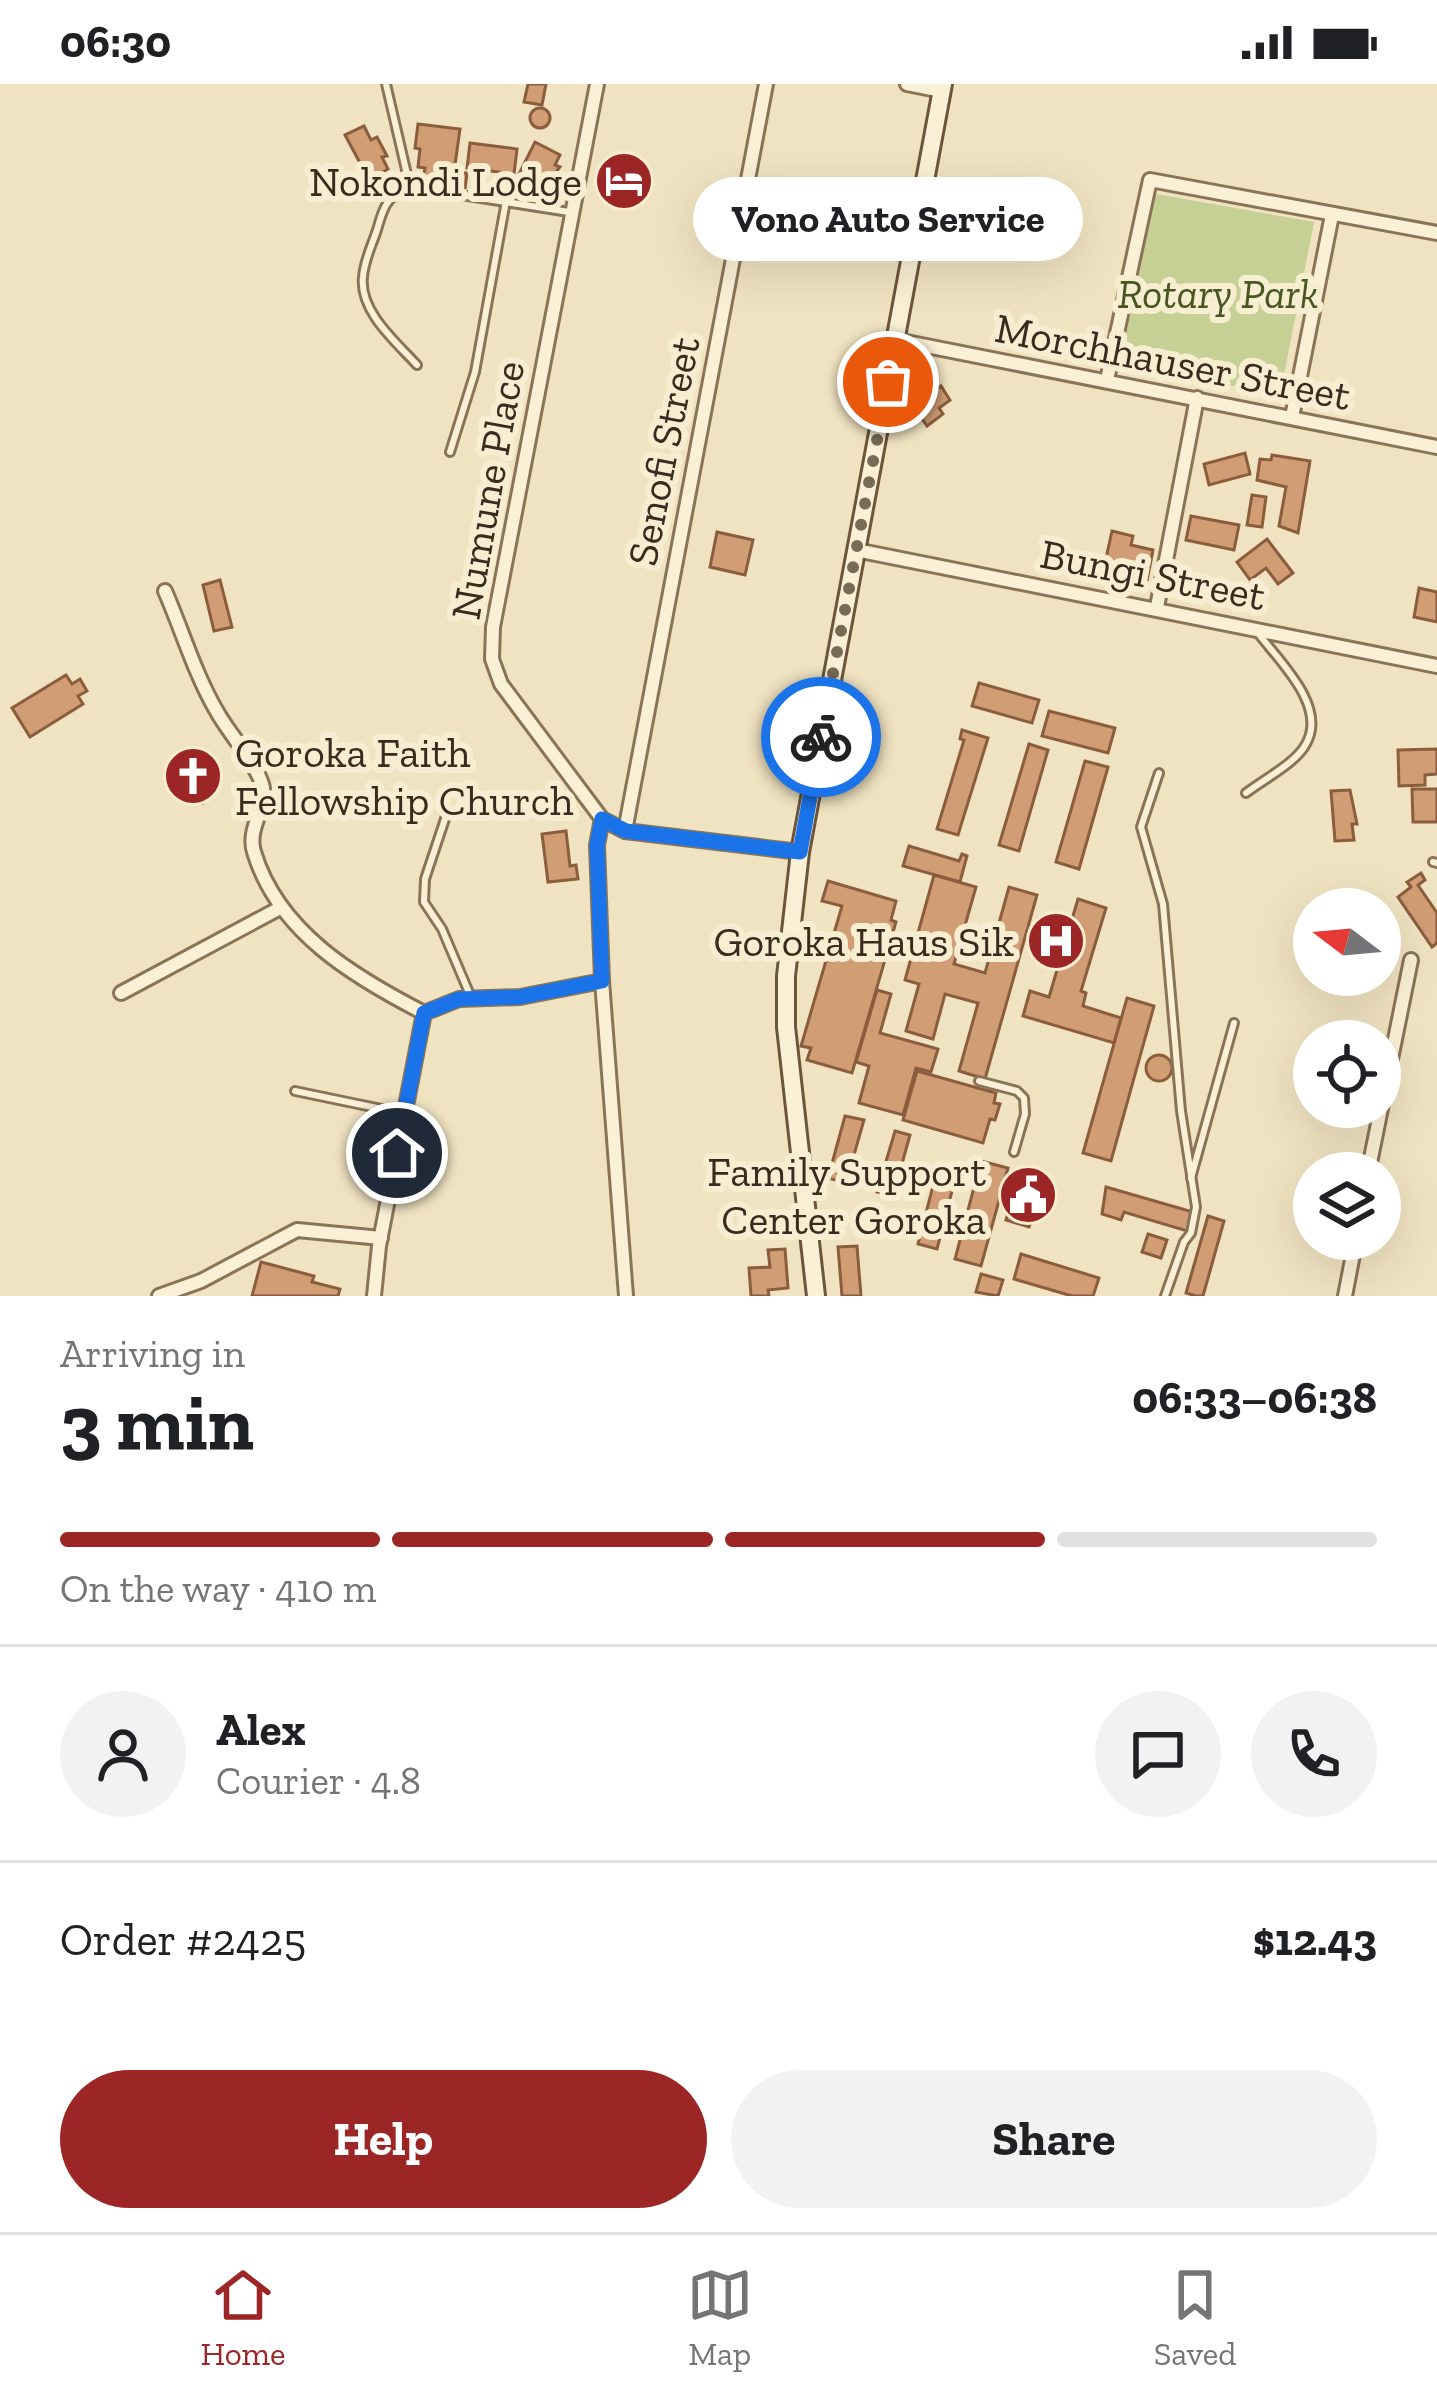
<!DOCTYPE html>
<meta charset="utf-8">
<style>
body{margin:0;font-family:"Zilla Slab",serif;background:#f2f2f2;color:#202124;height:100vh;display:flex;flex-direction:column;font-size:45px;white-space:nowrap}
*{box-sizing:border-box;margin:0}
p{font-size:39px;color:#757577}
.icon{flex:none;width:66px;height:66px;fill:none;stroke:currentColor;stroke-width:2;stroke-linecap:round;stroke-linejoin:round}
.map{position:relative;height:1212px;overflow:hidden}
.panel{display:flex;flex-direction:column;background:#fff;flex:1}
.panel>*{flex:none}
.needle{width:78px;rotate:286deg}
.controls{position:absolute;left:1293px;top:804px;display:grid;gap:24px}
.controls a{display:grid;place-items:center;width:108px;height:108px;border-radius:50%;background:#fff;box-shadow:0 12px 48px #0002;font-size:60px}
.pin{position:absolute;display:grid;place-items:center;width:102px;height:102px;color:#fff;margin:-51px;border:6px solid #fff;border-radius:50%;box-shadow:0 3px 12px #0007}
.courier{position:absolute;display:grid;place-items:center;width:120px;height:120px;margin:-60px;border:9px solid #1a73e8;border-radius:50%;background:#fff;color:#222;box-shadow:0 3px 15px #0007}
.bubble{position:absolute;height:84px;border-radius:42px;background:#fff;box-shadow:0 12px 48px #0002;font-size:39px;font-weight:700;line-height:84px;text-align:center}
.summary em{font-style:normal;font-weight:700}
.summary div{display:flex;flex-direction:column-reverse}
.summary{display:flex;align-items:center;justify-content:space-between;height:204px;padding:0 60px}
h1{font-size:78px;font-weight:700;line-height:90px}
.bar{display:grid;grid-template-columns:repeat(4,1fr);gap:18px 12px;align-content:center;height:144px;padding:0 60px}
.bar i{height:15px;border-radius:9px;background:#e0e0e0}
.bar .active{background:#9c2625}
.bar p{grid-column:span 4}
.line{display:flex;align-items:center;gap:30px;padding:0 60px;border-top:3px solid #e0e0e0}
.line div{flex:1}
.round{display:grid;place-items:center;flex:none;width:126px;height:126px;border-radius:63px;background:#f2f2f2}
.cta{display:flex;gap:24px;margin-top:auto;padding:24px 60px}
.cta a{flex:1;height:138px;border-radius:72px;background:#9c2625;color:#fff;font-size:48px;font-weight:700;line-height:138px;text-align:center}
.cta a+a{background:#f2f2f2;color:#202124}
.status{display:flex;justify-content:space-between;align-items:center;height:84px;padding:0 60px;background:#fff;direction:ltr}
.status svg{height:33px;fill:currentColor}
.tabs{display:flex;justify-content:space-around;align-items:center;height:168px;border-top:3px solid #e0e0e0;background:#fff;font-size:33px;color:#757577}
.tabs a{display:grid;justify-items:center;gap:6px}
.tabs .active{color:#9c2625}
.map>svg:first-child{display:block}
.green{fill:#c6cf94}
.building{fill:#d09d75;stroke:#8b5d3c;stroke-width:3}
.lines{fill:none;stroke-linecap:round;stroke-linejoin:round}
.lane-casing{stroke:#8a7458;stroke-width:12}
.street-casing{stroke:#8a7458;stroke-width:18}
.secondary-casing{stroke:#6c553b;stroke-width:22}
.lane{stroke:#faf0d5;stroke-width:6}
.street{stroke:#faf0d5;stroke-width:12}
.secondary{stroke:#faf0d5;stroke-width:16}
.done{stroke:#796b56;stroke-width:12;stroke-dasharray:0 21.6}
.route{stroke:#1a73e8;stroke-width:15}
.labels{text-anchor:middle;stroke-width:12;stroke-linejoin:round;paint-order:stroke}
.poi-label{font-size:42px;fill:#392b1d;stroke:#f7edd1;text-anchor:end}
.park-label{font-size:42px;font-style:italic;fill:#485722;stroke:#f7edd1}
.street-label{font-size:42px;fill:#392b1d;stroke:#f7edd1}
</style>
<div class="status"><b>06:30</b><svg viewBox="0 0 49 12"><path d="M0 12V9h3v3zM5 12V6h3v6zM10 12V3h3v9zM15 12V0h3v12zM26 1h20v11H26zM47 4h2v5h-2z"/></svg></div>
<div class="map">
<svg width="1437" height="1212" viewBox="0 0 1437 1212">
<rect width="100%" height="100%" fill="#f0e3c1"/>
<polygon class="green" points="1156,110 1314,138 1280,311 1120,280"/>
<g class="building">
<polygon points="528,0 546,0 542,21 524,18"/>
<circle cx="540" cy="34" r="10"/>
<polygon points="418,40 460,45 454,88 467,89 465,105 422,100 425,84 418,83 420,65 415,64"/>
<polygon points="364,42 371,56 377,53 387,72 382,73 388,85 369,96 345,51"/>
<polygon points="535,58 560,71 555,81 560,83 543,105 518,92"/>
<polygon points="470,59 517,65 514,90 467,84"/>
<polygon points="623,73 643,84 636,95 642,99 629,120 620,115 618,120 601,110"/>
<polygon points="941,302 950,316 939,324 943,330 927,342 910,317 929,305 932,309"/>
<polygon points="1245,369 1250,390 1209,401 1204,380"/>
<polygon points="1272,371 1310,377 1298,449 1279,442 1286,403 1257,396 1260,375 1271,376"/>
<polygon points="1252,411 1266,413 1262,443 1247,441"/>
<polygon points="1191,432 1239,441 1234,466 1186,456"/>
<polygon points="1112,447 1133,452 1131,461 1153,466 1147,497 1102,493"/>
<polygon points="717,448 753,456 745,491 710,483"/>
<polygon points="1267,455 1293,489 1278,500 1266,484 1250,496 1237,478"/>
<polygon points="220,496 232,543 214,547 203,501"/>
<polygon points="1419,504 1437,508 1437,538 1414,533"/>
<polygon points="66,591 72,600 80,595 87,607 78,612 83,620 30,653 12,624"/>
<polygon points="979,599 1039,616 1032,639 972,622"/>
<polygon points="1049,627 1115,644 1108,669 1042,652"/>
<polygon points="962,646 988,654 958,751 937,745 964,656 960,655"/>
<polygon points="1029,660 1048,666 1019,767 999,761"/>
<polygon points="1437,665 1437,690 1425,691 1425,701 1399,702 1398,666"/>
<polygon points="193,666 217,704 203,719 200,715 194,718 170,681"/>
<polygon points="1085,677 1108,683 1079,785 1056,778"/>
<polygon points="1412,705 1437,705 1437,738 1413,738"/>
<polygon points="1350,706 1357,740 1352,740 1354,756 1335,757 1331,707"/>
<polygon points="566,747 570,782 576,781 578,795 548,798 542,750"/>
<polygon points="909,762 959,777 962,770 967,772 960,798 903,782"/>
<polygon points="1421,789 1425,796 1418,801 1437,829 1437,859 1432,863 1398,813 1411,803 1407,798"/>
<polygon points="934,791 976,803 954,880 985,889 1009,803 1037,811 985,995 959,987 978,919 945,910 933,955 906,947 919,900 905,896"/>
<polygon points="828,797 896,817 891,836 896,838 852,989 807,976 811,964 801,962 842,822 822,817"/>
<polygon points="1078,815 1106,824 1081,907 1086,909 1083,922 1121,934 1114,959 1023,932 1030,907 1049,913"/>
<polygon points="877,906 891,910 880,949 938,965 931,988 916,984 903,1031 859,1019 869,982 856,978"/>
<polygon points="1127,914 1154,922 1111,1077 1083,1069"/>
<circle cx="1159" cy="984" r="13"/>
<polygon points="917,987 996,1009 994,1019 1000,1020 995,1036 990,1035 983,1059 903,1036"/>
<polygon points="845,1032 864,1036 846,1099 828,1094"/>
<polygon points="895,1047 910,1051 893,1112 877,1108"/>
<polygon points="981,1077 1008,1084 981,1182 955,1175"/>
<polygon points="1017,1095 1045,1103 1029,1143 1006,1136"/>
<polygon points="934,1098 953,1103 937,1165 918,1160"/>
<polygon points="1106,1103 1193,1128 1187,1147 1124,1128 1121,1136 1102,1130"/>
<polygon points="1208,1132 1224,1137 1203,1212 1196,1212 1186,1209"/>
<polygon points="1148,1150 1167,1156 1161,1174 1142,1168"/>
<polygon points="857,1162 861,1212 842,1212 838,1163"/>
<polygon points="785,1165 788,1204 768,1206 769,1212 751,1212 749,1184 770,1183 768,1166"/>
<polygon points="1021,1170 1099,1194 1093,1212 1072,1212 1014,1195"/>
<polygon points="261,1178 314,1192 312,1198 340,1205 338,1212 252,1212"/>
<polygon points="981,1190 1003,1196 998,1212 976,1208"/>
</g>
<g class="lines">
<defs>
<g id="lane">
<polyline points="386,0 410,103"/>
<path d="M417,281C396,258 359,227 363,193C364,177 372,161 377,146C383,124 387,111 410,103L569,128"/>
<polyline points="450,368 475,288 506,117"/>
<polyline points="1159,689 1141,743 1163,820 1181,1027 1196,1123 1191,1149 1184,1158 1165,1212"/>
<path d="M1246,709C1264,695 1296,679 1306,660C1328,622 1278,576 1258,549"/>
<polyline points="446,732 425,795 424,818 442,845 470,911"/>
<polyline points="1433,778 1437,779"/>
<polyline points="979,997 1017,1007 1024,1014 1025,1030 1014,1068"/>
<polyline points="295,1007 401,1029"/>
<polyline points="1191,1094 1234,939"/>
</g>
<g id="street">
<polyline points="597,0 493,543 492,575 501,600 602,735 625,747 800,768"/>
<polyline points="907,0 942,7"/>
<polyline points="896,256 1437,363"/>
<polyline points="1107,296 1150,96 1437,149"/>
<polyline points="1292,333 1332,131"/>
<polyline points="856,466 1437,582"/>
<path d="M165,507C182,546 195,590 216,626C229,650 251,672 261,697C271,721 246,742 254,768C278,848 354,893 424,929"/>
<polyline points="1157,523 1197,314"/>
<polyline points="602,735 597,761 602,897 626,1212"/>
<polyline points="625,747 766,0"/>
<polyline points="121,909 280,824"/>
<polyline points="1368,1089 1411,876"/>
<polyline points="159,1212 201,1197 297,1146 381,1154"/>
<polyline points="374,1212 379,1162 424,929 459,915 520,913 602,897"/>
<polyline points="1345,1212 1356,1155"/>
</g>
<polyline id="secondary" points="816,1212 786,943 786,892 800,768 943,0"/>
</defs>
<use href="#lane" class="lane-casing"/>
<use href="#street" class="street-casing"/>
<use href="#secondary" class="secondary-casing"/>
<use href="#lane" class="lane"/>
<use href="#street" class="street"/>
<use href="#secondary" class="secondary"/>
</g>
<g class="lines">
<polyline class="done" points="821,653 888,298"/>
<polyline class="route" points="397,1069 424,929 459,915 520,913 602,897 597,761 602,735 626,747 800,768 821,653"/>
</g>
<defs>
<symbol id="hotel-disc" viewBox="-11 -11 22 22"><circle r="9.5" fill="#9c2625" stroke="#f7edd1"/><path d="M-6-4.5h1.5V1H6V5H4.5V3h-9V5H-6ZM-4 0a1.8 1.8 0 1 1 3.6 0ZM.5 0V-2.5h3Q6-2.5 6 0Z" fill="#fff"/></symbol>
<symbol id="church-disc" viewBox="-11 -11 22 22"><circle r="9.5" fill="#9c2625" stroke="#f7edd1"/><path d="M-1.2-6h2.4v3.5h3.3v2.4h-3.3V6h-2.4V-.1h-3.3v-2.4h3.3Z" fill="#fff"/></symbol>
<symbol id="hospital-disc" viewBox="-11 -11 22 22"><circle r="9.5" fill="#9c2625" stroke="#f7edd1"/><path d="M-5-5h3v3.5h4V-5h3V5h-3V1.5h-4V5h-3Z" fill="#fff"/></symbol>
<symbol id="civic-disc" viewBox="-11 -11 22 22"><circle r="9.5" fill="#9c2625" stroke="#f7edd1"/><path d="M-.6-6.5H3V-4.5H.6V-3L4-1V1h2V6H-6V1h2V-1L-.6-3ZM-1.2 2.5V6h2.4V2.5Z" fill="#fff"/></symbol>
</defs>
<g fill-rule="evenodd">
<use href="#hotel-disc" x="591" y="64" width="66" height="66"/>
<use href="#church-disc" x="160" y="659" width="66" height="66"/>
<use href="#hospital-disc" x="1023" y="824" width="66" height="66"/>
<use href="#civic-disc" x="995" y="1078" width="66" height="66"/>
</g>
<g class="labels">
<g class="poi-label">
<text x="582" y="112">Nokondi Lodge</text>
<text x="235" y="683" text-anchor="start">Goroka Faith<tspan x="235" dy="48">Fellowship Church</tspan></text>
<text x="1014" y="872">Goroka Haus Sik</text>
<text x="986" y="1102">Family Support<tspan x="986" dy="48">Center Goroka</tspan></text>
</g>
<g class="park-label">
<text x="1218" y="224">Rotary Park</text>
</g>
<g class="street-label">
<text transform="translate(1173 277) rotate(11)" y="15">Morchhauser Street</text>
<text transform="translate(663 367) rotate(-79)" y="15">Senofi Street</text>
<text transform="translate(487 406) rotate(-80)" y="15">Numune Place</text>
<text transform="translate(1153 490) rotate(11)" y="15">Bungi Street</text>
</g>
</g>
</svg>
<div class="controls">
<a><svg class="needle" viewBox="-14 -14 28 28"><path d="M0-13l5 13h-10z" fill="#e53935"/><path d="M0 13l5-13h-10z" fill="#757577"/></svg></a>
<a><svg class="icon" aria-label="locate" viewBox="0 0 24 24"><circle cx="12" cy="12" r="6"/><path d="M12 2v4M12 18v4M2 12h4M18 12h4"/></svg></a>
<a><svg class="icon" aria-label="layers" viewBox="0 0 24 24"><path d="M12 4l9 5-9 5-9-5zM3 14l9 5 9-5"/></svg></a>
</div>
<div class="pin" style="left:888px;top:298px;background:#ea580c"><svg class="icon" aria-label="bag" viewBox="0 0 24 24"><path d="M5 8h14l-1 12H6zM9 8a3 3 0 0 1 6 0"/></svg></div>
<div class="pin" style="left:397px;top:1069px;background:#1f2937"><svg class="icon" aria-label="home" viewBox="0 0 24 24"><path d="M3 11l9-7 9 7M6 9v11h12V9"/></svg></div>
<div class="courier" style="left:821px;top:653px"><svg class="icon" aria-label="bike" viewBox="0 0 24 24"><circle cx="6" cy="16" r="4"/><circle cx="18" cy="16" r="4"/><path d="M6 16l4-8h5l3 8M10 8l3 8H6M13 5h3"/></svg></div>
<div class="bubble" style="left:693px;top:93px;width:390px">Vono Auto Service</div>
</div>
<section class="panel">
<div class="summary"><div><h1>3 min</h1><p>Arriving in</p></div><em>06:33–06:38</em></div>
<div class="bar"><i class="active"></i><i class="active"></i><i class="active"></i><i></i><p>On the way · 410 m</p></div>
<div class="line" style="height:216px"><a class="round"><svg class="icon" aria-label="person" viewBox="0 0 24 24"><circle cx="12" cy="8" r="4"/><path d="M4 21q1-7 8-7t8 7"/></svg></a><div><b>Alex</b><p>Courier · 4.8</p></div><a class="round"><svg class="icon" aria-label="chat" viewBox="0 0 24 24"><path d="M4 5h16v11H9l-5 4z"/></svg></a><a class="round"><svg class="icon" aria-label="phone" viewBox="0 0 24 24"><path d="M5 4h4l2 5-3 2q2 4 5 5l2-3 5 2v4C11 20 4 13 5 4z"/></svg></a></div>
<div class="line" style="height:156px"><div>Order #2425</div><b>$12.43</b></div>
<div class="cta"><a>Help</a><a>Share</a></div>
</section>
<nav class="tabs">
<a class="active"><svg class="icon" aria-label="home" viewBox="0 0 24 24"><path d="M3 11l9-7 9 7M6 9v11h12V9"/></svg>Home</a>
<a><svg class="icon" aria-label="map" viewBox="0 0 24 24"><path d="M3 6l6-2 6 2 6-2v14l-6 2-6-2-6 2zM9 4v14M15 6v14"/></svg>Map</a>
<a><svg class="icon" aria-label="saved" viewBox="0 0 24 24"><path d="M7 4h10v16l-5-4-5 4z"/></svg>Saved</a>
</nav>
